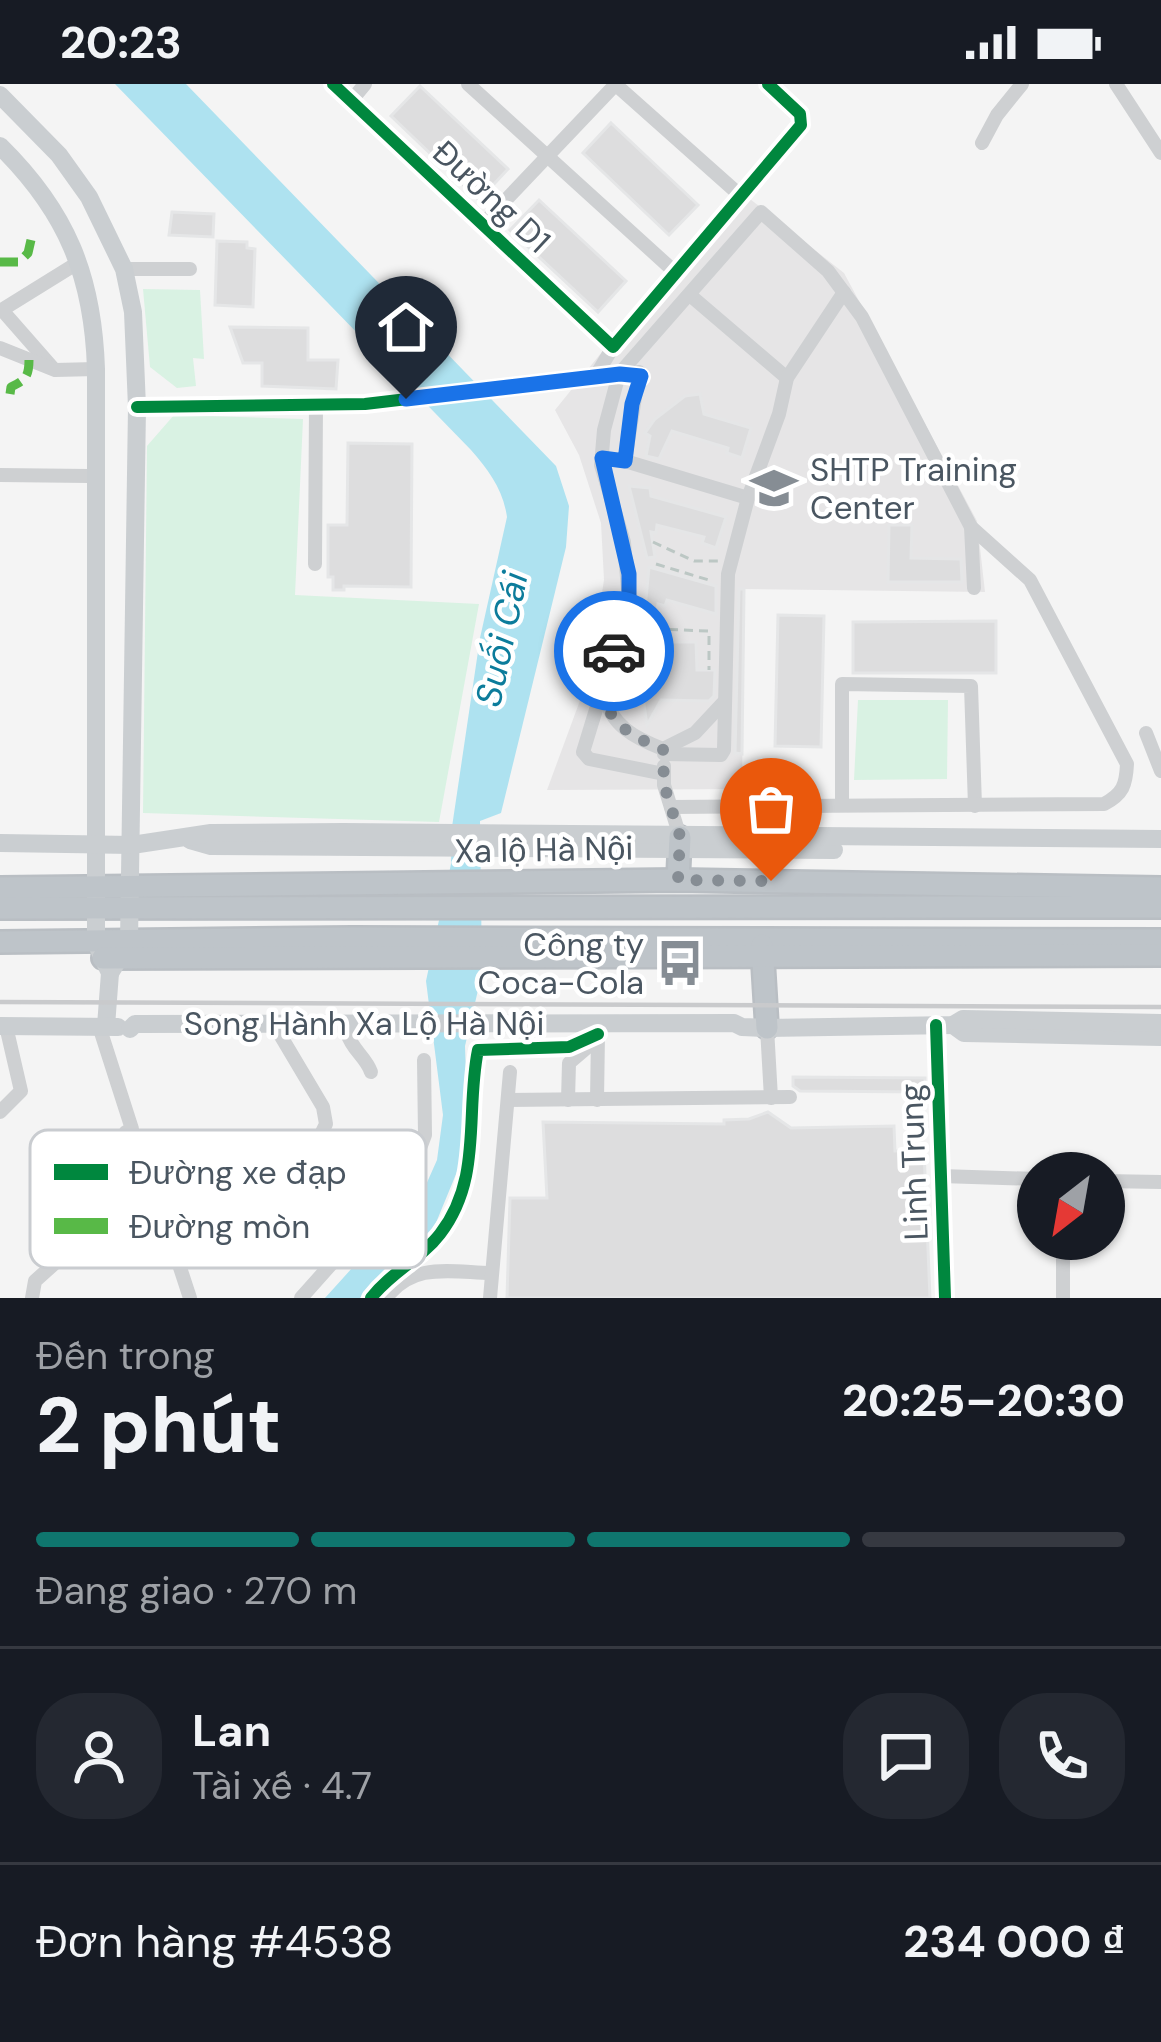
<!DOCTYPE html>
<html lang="vi">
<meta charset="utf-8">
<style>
body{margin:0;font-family:"DM Sans",sans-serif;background:#242831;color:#f1f3f6;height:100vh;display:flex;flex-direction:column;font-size:45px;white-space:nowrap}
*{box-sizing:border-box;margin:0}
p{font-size:39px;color:#9ea1a6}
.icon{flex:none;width:66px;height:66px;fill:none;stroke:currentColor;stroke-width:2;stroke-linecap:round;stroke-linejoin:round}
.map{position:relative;height:1214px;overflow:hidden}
.details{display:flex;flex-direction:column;background:#171b24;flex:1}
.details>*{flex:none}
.needle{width:78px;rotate:211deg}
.buttons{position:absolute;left:1017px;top:1068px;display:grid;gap:24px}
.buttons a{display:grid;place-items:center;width:108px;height:108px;border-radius:50%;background:#171b24;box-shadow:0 3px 9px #0004;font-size:60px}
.pin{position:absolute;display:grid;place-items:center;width:102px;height:102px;color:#fff;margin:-123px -51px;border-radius:50% 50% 50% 0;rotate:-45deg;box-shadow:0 0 12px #0007}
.pin .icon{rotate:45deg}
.courier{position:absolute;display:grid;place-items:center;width:120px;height:120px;margin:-60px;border:9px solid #1a73e8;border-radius:50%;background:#fff;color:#222;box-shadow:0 3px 15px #0007}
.summary em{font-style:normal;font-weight:800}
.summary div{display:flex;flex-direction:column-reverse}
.summary{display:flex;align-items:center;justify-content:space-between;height:204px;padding:0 36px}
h1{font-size:78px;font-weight:800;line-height:90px}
.bar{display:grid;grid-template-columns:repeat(4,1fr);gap:18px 12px;align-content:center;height:144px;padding:0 36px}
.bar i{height:15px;border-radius:9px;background:#363941}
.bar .on{background:#0f766e}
.bar p{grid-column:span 4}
.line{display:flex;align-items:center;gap:30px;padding:0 36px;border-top:3px solid #363941}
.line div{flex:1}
.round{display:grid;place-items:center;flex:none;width:126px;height:126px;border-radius:48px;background:#242831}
.status{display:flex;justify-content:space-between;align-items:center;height:84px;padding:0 60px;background:#171b24;direction:ltr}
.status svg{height:33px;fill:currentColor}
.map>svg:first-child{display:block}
.education{fill:#e6e5e6}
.green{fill:#d9f2e3}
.water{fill:#aee2f0}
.building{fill:#ddddde;stroke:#e5e6e7;stroke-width:3}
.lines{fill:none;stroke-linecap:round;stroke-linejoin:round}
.highway-casing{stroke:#b9bec3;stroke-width:26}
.path{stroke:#bcc7c4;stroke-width:3;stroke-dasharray:9 6;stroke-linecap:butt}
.minor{stroke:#ced0d2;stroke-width:14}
.major{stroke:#caced1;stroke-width:18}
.highway{stroke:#bec4c9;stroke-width:21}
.rail{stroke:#c9cacc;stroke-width:4.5}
.quiet{stroke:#58b947;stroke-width:9;stroke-dasharray:18 9;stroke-linecap:butt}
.cycleway-casing{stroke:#fff;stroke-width:20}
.cycleway{stroke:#00873e;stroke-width:12}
.done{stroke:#868d94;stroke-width:12;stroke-dasharray:0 21.6}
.route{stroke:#1a73e8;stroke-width:15}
.labels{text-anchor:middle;stroke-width:9;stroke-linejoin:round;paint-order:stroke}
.street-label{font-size:33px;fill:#4a5661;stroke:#fff}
.poi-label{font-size:33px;fill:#4a5661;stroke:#fff;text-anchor:start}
.water-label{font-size:36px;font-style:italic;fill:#0c7c9b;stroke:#fff}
.key{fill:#fff;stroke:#c9ccd0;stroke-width:3}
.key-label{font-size:33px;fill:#4a5661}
</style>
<div class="status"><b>20:23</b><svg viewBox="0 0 49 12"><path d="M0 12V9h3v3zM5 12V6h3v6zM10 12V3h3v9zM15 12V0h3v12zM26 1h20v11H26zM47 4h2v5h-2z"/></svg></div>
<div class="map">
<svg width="1161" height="1214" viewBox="0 0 1161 1214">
<rect width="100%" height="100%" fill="#f4f4f4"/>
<polygon class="education" points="750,115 844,189 977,437 985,508 744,505 742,705 547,706 589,592 604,496 601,439 579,371 555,326 618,248"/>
<g class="green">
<polygon points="143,205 200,206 204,275 193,274 196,302 177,304 150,283"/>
<polygon points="174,331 303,335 295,511 479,520 439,738 143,729 147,362"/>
<polygon points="858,616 948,616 947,695 854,696"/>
</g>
<path class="water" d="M115,0H186L556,382L569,422L566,463L501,729L480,737L482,889L465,962L467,1020L461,1078L433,1146L389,1180L360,1214H325L381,1152L413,1130L437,1076L443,1031L426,897L451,780L452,743L480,554L507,433C503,405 489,387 471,366Z"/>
<g class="building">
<polygon points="420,2 508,85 479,116 391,32"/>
<polygon points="611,39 698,121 669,151 583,69"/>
<polygon points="539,116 626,197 598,228 510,146"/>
<polygon points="172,128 214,130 213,153 169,151"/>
<polygon points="217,157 247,158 247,164 255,165 253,223 215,221"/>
<polygon points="230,243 308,244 308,276 338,276 336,305 262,302 262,279 243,279"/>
<polygon points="700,310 704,330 751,344 742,374 727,369 728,364 672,347 659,375 646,372 650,352 645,349 655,335 685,312"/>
<polygon points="348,359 412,360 411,503 344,502 344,506 333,506 333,493 328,493 328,441 347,441"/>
<polygon points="629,402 650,404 651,412 726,433 716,464 702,459 704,453 657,441 656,449 651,448 655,473 647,474"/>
<polygon points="889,441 912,441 911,474 961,475 962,498 888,498"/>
<polygon points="649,483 716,502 716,530 667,516 665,522 658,520 652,558 696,558 697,586 715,586 714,612 709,617 661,616 647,641 642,607 631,610 623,604 642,557"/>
<polygon points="739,505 744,505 742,670 735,669"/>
<polygon points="778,531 824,532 821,663 775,662"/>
<polygon points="996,537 996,589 853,589 853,538"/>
<polygon points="793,993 925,994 925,1008 800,1007 793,1002"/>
<polygon points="768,1028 791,1044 894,1042 895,1067 924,1066 930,1214 507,1214 510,1114 547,1114 543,1038 724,1040 724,1036 749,1035"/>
</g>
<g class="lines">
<defs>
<g id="highway">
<polyline points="678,796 680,753"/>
<polyline points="0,804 678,796 1161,804"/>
<polyline points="0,824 1161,823"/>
<polyline points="0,858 352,854 1161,856"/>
<polyline points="762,861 767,944"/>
<polyline points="103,874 1161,871"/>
</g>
</defs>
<use href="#highway" class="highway-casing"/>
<g class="path">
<polyline points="653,458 694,477 719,477"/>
<polyline points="656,480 712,497"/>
<polyline points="654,545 709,547 709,586"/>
<polyline points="627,575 636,544"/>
</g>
<g class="minor">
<polyline points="333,0 613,263"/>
<polyline points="468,0 676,189"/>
<polyline points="615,0 742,113"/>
<polyline points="1116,0 1161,69"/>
<polyline points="351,17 365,0"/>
<polyline points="982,59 997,31 1022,0"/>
<polyline points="483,140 616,0"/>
<polyline points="124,185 190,185"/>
<polyline points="691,212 787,294"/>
<polyline points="2,226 52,283"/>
<polyline points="0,227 71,183"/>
<polyline points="0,264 55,286 96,285"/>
<polyline points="595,293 613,263 801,41 800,30 768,0"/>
<polyline points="137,323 365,320 619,290 641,293"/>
<polyline points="602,374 625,377 748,414"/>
<polyline points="625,377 639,288"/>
<polyline points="0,391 89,392"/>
<polyline points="315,480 316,320"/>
<path d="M604,610C611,642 635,654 663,665L695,649L723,619"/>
<polyline points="1146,649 1161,687"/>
<polyline points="664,670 721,671 724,666 728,490 748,414 779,330 787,294 844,208"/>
<polyline points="664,682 664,701 680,753"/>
<polyline points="664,690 589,675 583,668 629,518 624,458 601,381 604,346 619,290 761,128 828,187 862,233 971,443 974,504"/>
<polyline points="842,721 842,600 971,602 975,722"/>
<path d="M671,723L1104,720C1123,710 1126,701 1127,680L1030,496L971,443"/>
<polyline points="936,941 945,1214"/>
<polyline points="767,944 771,1014"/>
<polyline points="279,949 323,1023 326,1040 299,1095"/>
<path d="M347,949C352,966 366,973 371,988"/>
<polyline points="508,1016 790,1013"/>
<polyline points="568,1016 569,979 596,956"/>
<polyline points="0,1028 21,1007 6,942"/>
<polyline points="98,1083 129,1066 126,1048 132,1045 99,942"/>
<polyline points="150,1092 190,1214"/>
<polyline points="941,1092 1038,1095"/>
<polyline points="1104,1097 1161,1098"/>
<polyline points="32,1214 35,1197 102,1137 156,1111"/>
<polyline points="301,1214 358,1150 395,1121 404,1106 425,1051 424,976"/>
<path d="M371,1214C391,1188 421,1175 440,1150C483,1094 465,1029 478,966L569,963L598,950L597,1016"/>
<path d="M386,1214C413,1178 450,1188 491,1189"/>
<polyline points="490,1214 510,988"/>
<polyline points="1063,1214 1063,1155"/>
</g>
<g class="major">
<polyline points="0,11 59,71 89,113 124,185 133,228 137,323 129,858 110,889"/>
<path d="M0,62C67,128 93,192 96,285V859L110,889L106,942"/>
<polyline points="190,756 211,762 834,766"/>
<polyline points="0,759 132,761 211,749 343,748 1161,755"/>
<polyline points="953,941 964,949 1161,953"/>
<polyline points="0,942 118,943"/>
<polyline points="130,945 135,940 734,939 742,943 767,944 953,941 963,935 1161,939"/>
</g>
<use href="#highway" class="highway"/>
<polyline class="rail" points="0,918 1161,923"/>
<g class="quiet">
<polyline points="0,178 19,178 28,169 31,156"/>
<path d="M10,310L11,303C25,296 29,293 29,276"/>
</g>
<defs>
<g id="cycleway">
<polyline points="333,0 613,263 801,41 800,30 768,0"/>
<polyline points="137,323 365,320 619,290 641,293"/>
<polyline points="936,941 945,1214"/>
<path d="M371,1214C391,1188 421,1175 440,1150C483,1094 465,1029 478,966L569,963L598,950"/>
</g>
</defs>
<use href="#cycleway" class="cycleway-casing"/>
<use href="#cycleway" class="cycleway"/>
</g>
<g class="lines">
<path class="done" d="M614,567C593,623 610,644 663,665L664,701L680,752L678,796L771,797"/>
<polyline class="route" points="406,315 620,290 641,292 632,320 625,377 602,374 629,490 629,518 614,567"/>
</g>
<defs>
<symbol id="school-bare" viewBox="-9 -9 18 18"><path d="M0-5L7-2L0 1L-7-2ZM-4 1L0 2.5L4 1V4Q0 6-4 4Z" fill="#868d94" stroke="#fff" stroke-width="2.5" paint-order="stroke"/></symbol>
<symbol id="bus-bare" viewBox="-9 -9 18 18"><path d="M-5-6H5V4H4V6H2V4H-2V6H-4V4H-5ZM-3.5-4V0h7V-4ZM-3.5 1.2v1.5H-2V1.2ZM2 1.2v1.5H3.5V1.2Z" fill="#868d94" stroke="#fff" stroke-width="2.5" paint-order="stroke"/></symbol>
</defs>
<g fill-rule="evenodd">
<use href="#school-bare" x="741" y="371" width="66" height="66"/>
<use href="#bus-bare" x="647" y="846" width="66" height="66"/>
</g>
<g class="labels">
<g class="street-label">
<text transform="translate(492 112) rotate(43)" y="12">Đường D1</text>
<text transform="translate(544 765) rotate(-1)" y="12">Xa lộ Hà Nội</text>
<text x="364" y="951">Song Hành Xa Lộ Hà Nội</text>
<text transform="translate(913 1078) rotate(-92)" y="12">Linh Trung</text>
</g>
<g class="poi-label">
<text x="810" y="397">SHTP Training<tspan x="810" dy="38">Center</tspan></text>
<text x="644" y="872" text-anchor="end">Công ty<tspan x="644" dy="38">Coca-Cola</tspan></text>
</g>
<g class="water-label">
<text transform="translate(501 555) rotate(-78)" y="13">Suối Cái</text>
</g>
</g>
<rect x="30" y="1046" width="396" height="138" rx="18" class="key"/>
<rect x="54" y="1080" width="54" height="16" fill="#00873e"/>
<rect x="54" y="1134" width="54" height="16" fill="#58b947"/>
<g class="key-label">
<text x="129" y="1100">Đường xe đạp</text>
<text x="129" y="1154">Đường mòn</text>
</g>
</svg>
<div class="buttons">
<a><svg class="needle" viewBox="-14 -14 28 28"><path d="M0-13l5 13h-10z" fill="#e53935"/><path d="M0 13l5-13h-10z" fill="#9ea1a6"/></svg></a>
</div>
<div class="pin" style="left:771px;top:797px;background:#ea580c"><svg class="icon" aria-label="bag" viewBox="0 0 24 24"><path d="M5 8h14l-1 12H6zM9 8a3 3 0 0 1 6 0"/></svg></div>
<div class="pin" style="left:406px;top:315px;background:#1f2937"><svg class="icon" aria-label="home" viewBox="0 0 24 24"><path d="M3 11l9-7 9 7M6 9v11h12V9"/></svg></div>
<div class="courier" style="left:614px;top:567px"><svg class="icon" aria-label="car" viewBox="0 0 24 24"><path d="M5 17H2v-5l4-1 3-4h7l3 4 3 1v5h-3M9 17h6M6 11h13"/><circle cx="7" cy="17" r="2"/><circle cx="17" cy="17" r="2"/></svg></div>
</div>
<section class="details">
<div class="summary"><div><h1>2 phút</h1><p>Đến trong</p></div><em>20:25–20:30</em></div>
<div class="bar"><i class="on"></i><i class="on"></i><i class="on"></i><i></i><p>Đang giao · 270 m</p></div>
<div class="line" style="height:216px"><a class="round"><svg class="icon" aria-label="person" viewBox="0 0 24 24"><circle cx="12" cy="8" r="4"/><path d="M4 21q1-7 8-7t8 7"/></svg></a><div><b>Lan</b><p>Tài xế · 4.7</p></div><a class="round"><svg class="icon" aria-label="chat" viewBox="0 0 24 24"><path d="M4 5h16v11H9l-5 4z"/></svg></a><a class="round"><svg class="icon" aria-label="phone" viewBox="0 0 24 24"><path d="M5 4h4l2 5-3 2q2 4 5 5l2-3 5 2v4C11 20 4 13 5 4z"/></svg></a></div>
<div class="line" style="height:156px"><div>Đơn hàng #4538</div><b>234 000 ₫</b></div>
</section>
